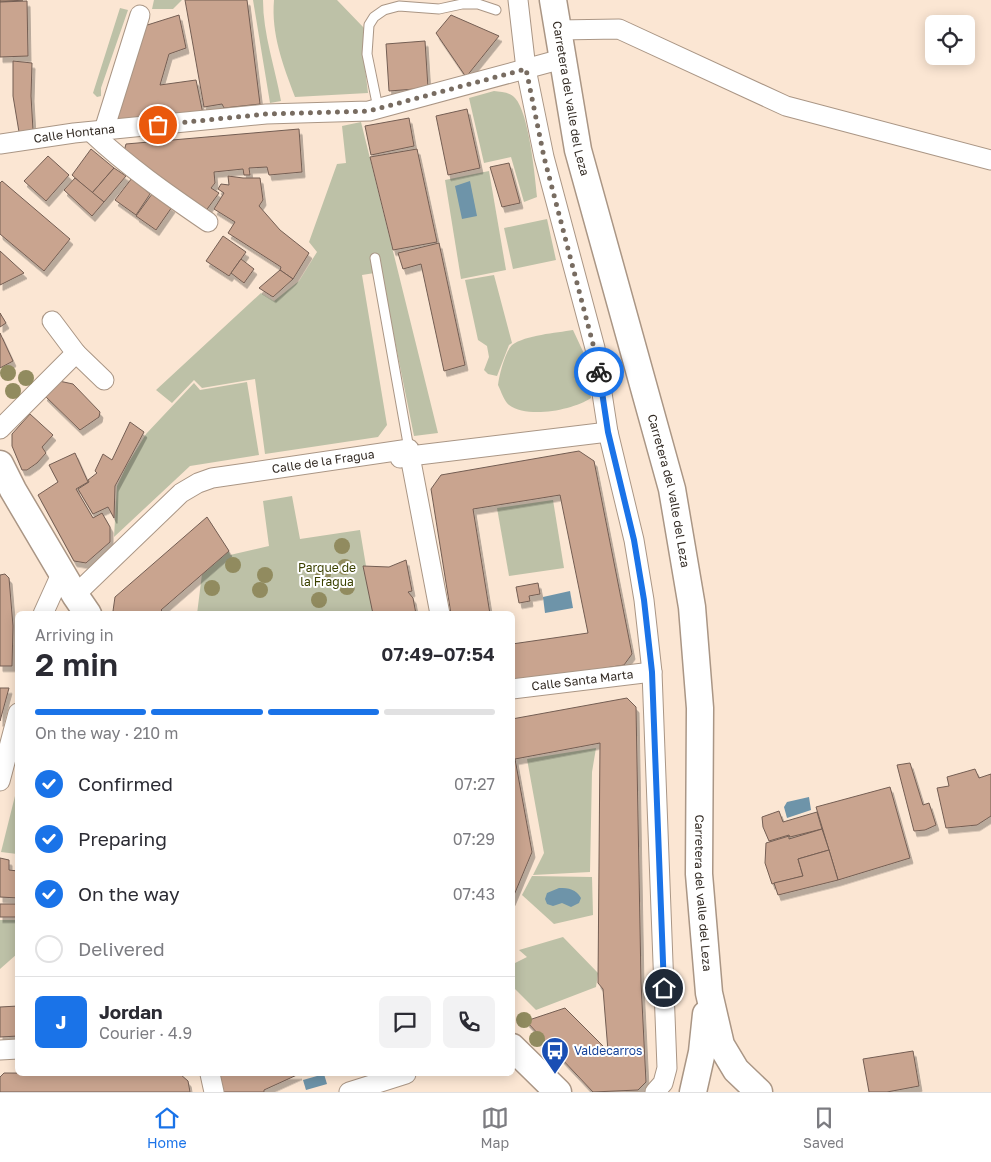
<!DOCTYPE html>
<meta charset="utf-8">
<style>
body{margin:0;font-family:"Golos Text",sans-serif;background:#f2f2f3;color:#2b2b33;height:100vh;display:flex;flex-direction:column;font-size:19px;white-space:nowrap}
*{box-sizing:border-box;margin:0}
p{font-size:16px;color:#7c7c81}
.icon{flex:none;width:28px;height:28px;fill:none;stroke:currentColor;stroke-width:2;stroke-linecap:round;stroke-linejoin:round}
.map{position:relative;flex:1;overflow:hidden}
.sheet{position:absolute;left:15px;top:611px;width:500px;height:465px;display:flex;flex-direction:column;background:#fff;border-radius:8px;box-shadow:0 2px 12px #0003}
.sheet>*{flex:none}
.tools{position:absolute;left:925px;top:15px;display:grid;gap:10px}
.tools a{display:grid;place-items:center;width:50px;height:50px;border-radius:8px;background:#fff;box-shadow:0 2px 12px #0003;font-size:25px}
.pin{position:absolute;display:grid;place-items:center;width:42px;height:42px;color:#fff;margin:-21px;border:2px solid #fff;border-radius:50%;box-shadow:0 1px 5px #0007}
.courier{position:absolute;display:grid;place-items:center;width:50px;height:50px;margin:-25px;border:4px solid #1a73e8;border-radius:50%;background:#fff;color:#222;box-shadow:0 1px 6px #0007}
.overview em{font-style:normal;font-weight:600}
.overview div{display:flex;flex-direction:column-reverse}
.overview{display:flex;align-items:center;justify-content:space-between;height:85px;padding:0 20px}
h1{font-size:32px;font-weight:600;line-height:38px}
.bar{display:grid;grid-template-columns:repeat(4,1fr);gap:8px 5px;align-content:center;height:60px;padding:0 20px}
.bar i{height:6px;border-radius:4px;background:#e1e1e2}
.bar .active{background:#1a73e8}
.bar p{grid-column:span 4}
.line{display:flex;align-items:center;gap:12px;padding:0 20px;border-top:1px solid #e1e1e2}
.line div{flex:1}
.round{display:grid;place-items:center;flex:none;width:52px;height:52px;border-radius:8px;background:#f2f2f3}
ol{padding:0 20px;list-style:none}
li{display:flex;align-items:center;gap:15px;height:55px}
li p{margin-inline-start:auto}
li .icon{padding:5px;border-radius:50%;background:#1a73e8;color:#fff;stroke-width:4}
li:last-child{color:#7c7c81}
li i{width:28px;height:28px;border:2px solid #e1e1e2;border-radius:50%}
.tab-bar{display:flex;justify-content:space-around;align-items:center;height:70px;border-top:1px solid #e1e1e2;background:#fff;font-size:14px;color:#7c7c81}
.tab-bar a{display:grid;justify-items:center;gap:2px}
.tab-bar .active{color:#1a73e8}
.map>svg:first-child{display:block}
.green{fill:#bdc1a7}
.water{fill:#6e94a9}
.building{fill:#c9a48f;stroke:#745e53;filter:url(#shadow)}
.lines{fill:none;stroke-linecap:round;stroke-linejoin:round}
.lane-casing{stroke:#aa9685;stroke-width:11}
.street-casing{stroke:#aa9685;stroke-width:21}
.secondary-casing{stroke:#aa9685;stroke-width:29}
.lane{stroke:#fff;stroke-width:9}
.street{stroke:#fff;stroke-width:19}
.secondary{stroke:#fff;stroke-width:26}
.tree{fill:#918b5f}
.done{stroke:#786c61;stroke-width:5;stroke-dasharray:0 9}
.route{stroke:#1a73e8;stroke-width:6}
.labels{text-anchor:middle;stroke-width:4;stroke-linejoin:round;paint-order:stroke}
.street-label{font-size:12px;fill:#322a23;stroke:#fff}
.park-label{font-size:12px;fill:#3b4100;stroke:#fff}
.transit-label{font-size:12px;fill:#164399;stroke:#fff;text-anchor:start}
</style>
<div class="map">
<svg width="991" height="1092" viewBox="0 0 991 1092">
<defs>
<filter id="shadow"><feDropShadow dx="3" dy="5.5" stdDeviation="0" flood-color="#0004"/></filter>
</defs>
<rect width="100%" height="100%" fill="#fbe6d3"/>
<g class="green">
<polygon points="154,0 182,0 173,9 152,9"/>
<path d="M253,0H263C263,34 275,67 281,101L270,103Z"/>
<path d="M274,0H337L364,28L363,51L368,93L295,97C283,65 271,34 274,0Z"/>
<polygon points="120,8 128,10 101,88 101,96 97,97 93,93"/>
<path d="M494,91C501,92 510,92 515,98C529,113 535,176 537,197L524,202L511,157L484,163L469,98Z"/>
<polygon points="361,122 438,433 414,436 381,272 362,275 387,425 378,437 265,454 255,379 202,388 194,380 172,403 156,390 261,293 274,301 299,281 317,252 309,242 337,164 346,163 342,126"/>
<polygon points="489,171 506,270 461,279 445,180"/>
<polygon points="547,219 556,260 513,269 504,228"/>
<polygon points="494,275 512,343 509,345 497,376 488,374 484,370 489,357 487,346 478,340 465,280"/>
<path d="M573,330L587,360L591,398C573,410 528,419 509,405C504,401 501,391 498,385C499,376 505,352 512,345C526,335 556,333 573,330Z"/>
<polygon points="247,382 259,455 190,466 114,537 117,486 127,465 146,434 194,383 200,390"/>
<polygon points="292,496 300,539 360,530 374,614 197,614 202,574 229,551 230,555 269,546 263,501"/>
<polygon points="553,500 564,568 509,576 497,508"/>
<polygon points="596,748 592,772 590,872 533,875 544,853 527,759"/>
<polygon points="17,788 17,854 1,852"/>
<polygon points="532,876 592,877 593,915 554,924 522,895"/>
<polygon points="0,920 18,920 17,954 0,969"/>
<polygon points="563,937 598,973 596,987 536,1010 513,987 513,964 527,957 519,950"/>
</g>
<g class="water">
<polygon points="470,181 477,216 462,219 455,186"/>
<polygon points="570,591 573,608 545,613 543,597"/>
<polygon points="809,797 811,810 787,818 784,807 787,802"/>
<path d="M559,888C569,888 576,889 581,898L579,903L571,907L562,903L553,906L547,904L545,899L547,893Z"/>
<polygon points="324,1074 327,1084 306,1090 303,1080"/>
</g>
<g class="building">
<polygon points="0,0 23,0 0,2"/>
<polygon points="185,0 247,0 260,104 224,108 222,104 204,107"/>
<polygon points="27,1 28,56 0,57 0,2"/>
<polygon points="179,15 186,48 169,54 160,85 196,80 203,114 122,123 114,112 141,27"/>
<polygon points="451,15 499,36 466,77 436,33"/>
<polygon points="425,41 428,88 389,91 386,44"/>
<polygon points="13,61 32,63 31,96 33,130 19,132 13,96"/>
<polygon points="467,109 480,168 448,175 436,116"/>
<polygon points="409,118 414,146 371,155 365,126"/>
<polygon points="299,129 302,172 269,175 267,167 249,168 250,175 244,175 243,169 214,172 215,183 211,188 219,193 205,212 123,155 126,144"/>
<polygon points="91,149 114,168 92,193 72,175"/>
<polygon points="417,149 437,242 393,250 370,157"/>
<polygon points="48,156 69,175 46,201 24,181"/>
<polygon points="509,163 520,203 502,207 490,167"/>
<polygon points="114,168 126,176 104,202 92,193"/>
<polygon points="228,176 243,178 260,178 263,200 259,206 280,230 309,253 293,279 280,270 281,267 228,233 235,222 214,209 224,193 218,189 221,184 229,185"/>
<polygon points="75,178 104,202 92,216 64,190"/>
<polygon points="132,178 150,194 136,215 115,200"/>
<polygon points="2,181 70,239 44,271 0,234 0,183"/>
<polygon points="152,194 172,207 156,230 136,216"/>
<polygon points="223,236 246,252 229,276 206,261"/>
<polygon points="439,243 465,365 444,371 421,264 403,269 398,253"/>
<polygon points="0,251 24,273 0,285"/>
<polygon points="241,259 254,269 244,283 231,273"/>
<polygon points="280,270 293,279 273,297 259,288"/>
<polygon points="0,313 6,323 0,327"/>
<polygon points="0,333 13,361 0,368"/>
<polygon points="59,381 73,384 100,412 99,417 80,430 44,395"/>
<polygon points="30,414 53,435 42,447 46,453 37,463 27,470 22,470 12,446 12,434"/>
<polygon points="130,422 144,432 115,486 114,518 108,507 93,514 78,489 89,482 88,480 97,473 95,471 103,454 112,460"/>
<polygon points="579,451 594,461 632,654 624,665 512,683 512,644 588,633 560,495 473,509 490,614 451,614 431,489 441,475"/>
<polygon points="75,453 88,482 76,489 93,518 102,513 110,527 110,542 86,563 74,561 38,495 58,482 49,465"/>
<polygon points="207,517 229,551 161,610 165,614 114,614 113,611 115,597"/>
<polygon points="406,560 412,591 408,592 413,598 416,614 373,614 363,566 389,567"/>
<polygon points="5,574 9,578 13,626 12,666 0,666 0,575"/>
<polygon points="538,583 540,594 529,596 530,601 519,603 516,587"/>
<polygon points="0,688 9,688 0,721"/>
<polygon points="627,698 636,707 641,982 646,1082 638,1090 593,1092 526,1021 565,1008 608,1051 603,989 598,983 600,743 515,759 532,852 512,900 512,719"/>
<polygon points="910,763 923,805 929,803 936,825 925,830 914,831 897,765"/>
<polygon points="975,769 979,778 991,774 991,816 977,825 946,828 937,788 949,786 947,777"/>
<polygon points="890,787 910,858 838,880 816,807"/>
<polygon points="779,811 783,822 817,812 822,829 790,837 789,835 769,841 763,827 762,817"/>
<polygon points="822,829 829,850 798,859 803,876 772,884 765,863 766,843 789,836 789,839"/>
<polygon points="829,850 838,880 778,895 774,883 803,876 798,859"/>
<polygon points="0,858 9,860 9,870 18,871 18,898 0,897"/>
<rect x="0" y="904" width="18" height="13"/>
<polygon points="18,1006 18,1036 0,1037 0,1007"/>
<polygon points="913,1051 919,1086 887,1092 869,1092 863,1059"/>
<polygon points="4,1073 180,1074 188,1081 190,1092 0,1092 0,1077"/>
<polygon points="216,1074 299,1074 264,1090 264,1092 220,1092"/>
</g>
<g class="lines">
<defs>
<g id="lane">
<polyline points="378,108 367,54 369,25 374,17 384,10 399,6 439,9 462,4 478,4 496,10"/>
<polyline points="375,258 409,449"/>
</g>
<g id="street">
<polyline points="518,0 526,69 544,157 595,348 608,432 634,540 644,600 652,672 667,1068 663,1083 655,1092"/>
<polyline points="558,30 619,29 786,106 991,160"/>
<polyline points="104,130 140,15"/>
<path d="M91,132C127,166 167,194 208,222"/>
<path id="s1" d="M0,144L74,133L266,114L369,111L562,59"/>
<polyline points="52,321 76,353"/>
<polyline points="0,429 76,353 104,380"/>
<polyline points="400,458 410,456 440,614"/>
<path id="s2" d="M75,595L181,493L198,483L212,478L409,449L410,456L608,432"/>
<polyline points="43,614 62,572"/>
<path id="s3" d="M512,689L652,672"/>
<polyline points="0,781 18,713"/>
<polyline points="0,1050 18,1049"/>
<polyline points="210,1074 214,1092"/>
<polyline points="349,1092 406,1074"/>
</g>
<g id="secondary">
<path id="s4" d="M553,0L578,150L672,489L692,607L700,708L699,874L709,993L721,1045L736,1070L759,1092"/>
<polyline points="0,464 13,490 75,595 88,614"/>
<polyline points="512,1047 558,1092"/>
<polyline points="693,1092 702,1052 706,1014"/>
</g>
</defs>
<use href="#lane" class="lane-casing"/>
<use href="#street" class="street-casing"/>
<use href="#secondary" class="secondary-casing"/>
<use href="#lane" class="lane"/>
<use href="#street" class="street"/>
<use href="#secondary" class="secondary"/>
</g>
<g class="tree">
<circle cx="8" cy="373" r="8"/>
<circle cx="26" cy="378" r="8"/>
<circle cx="13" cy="391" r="8"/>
<circle cx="342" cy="546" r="8"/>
<circle cx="233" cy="565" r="8"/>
<circle cx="345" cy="567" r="8"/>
<circle cx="323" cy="574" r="8"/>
<circle cx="265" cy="575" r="8"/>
<circle cx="347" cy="587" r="8"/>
<circle cx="212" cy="588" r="8"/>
<circle cx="260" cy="590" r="8"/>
<circle cx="319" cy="600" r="8"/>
<circle cx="524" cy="1020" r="8"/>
<circle cx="537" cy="1039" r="8"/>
</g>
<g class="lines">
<polyline class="done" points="158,125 266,114 369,111 526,69 544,157 594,348 599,372"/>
<polyline class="route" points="599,372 608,432 634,540 644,600 652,672 664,988"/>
</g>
<defs>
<symbol id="bus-pin" viewBox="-11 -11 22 30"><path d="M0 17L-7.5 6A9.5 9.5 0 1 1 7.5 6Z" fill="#1a4fb4" stroke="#fff"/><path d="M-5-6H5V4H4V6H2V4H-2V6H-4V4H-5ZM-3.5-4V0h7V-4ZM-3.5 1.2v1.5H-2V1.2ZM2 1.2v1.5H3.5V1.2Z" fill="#fff"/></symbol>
</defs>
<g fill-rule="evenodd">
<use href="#bus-pin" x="539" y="1035" width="32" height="43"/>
</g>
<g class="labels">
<g class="street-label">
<text dy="4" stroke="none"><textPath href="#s4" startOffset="100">Carretera del valle del Leza</textPath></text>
<text dy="4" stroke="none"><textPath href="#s1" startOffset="75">Calle Hontana</textPath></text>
<text dy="4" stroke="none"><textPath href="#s2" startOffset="294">Calle de la Fragua</textPath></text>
<text dy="4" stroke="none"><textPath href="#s4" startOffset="505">Carretera del valle del Leza</textPath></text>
<text dy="4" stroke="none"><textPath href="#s3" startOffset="71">Calle Santa Marta</textPath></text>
<text dy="4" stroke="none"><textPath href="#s4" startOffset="910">Carretera del valle del Leza</textPath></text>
</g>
<g class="park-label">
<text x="327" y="572">Parque de<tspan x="327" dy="14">la Fragua</tspan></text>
</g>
<g class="transit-label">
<text x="574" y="1055">Valdecarros</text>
</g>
</g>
</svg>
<div class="tools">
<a><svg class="icon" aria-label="locate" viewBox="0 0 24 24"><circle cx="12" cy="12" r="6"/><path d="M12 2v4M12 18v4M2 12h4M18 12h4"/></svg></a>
</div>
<div class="pin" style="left:158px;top:125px;background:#ea580c"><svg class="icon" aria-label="bag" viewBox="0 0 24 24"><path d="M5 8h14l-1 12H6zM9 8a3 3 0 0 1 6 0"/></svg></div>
<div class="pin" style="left:664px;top:988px;background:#1f2937"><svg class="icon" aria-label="home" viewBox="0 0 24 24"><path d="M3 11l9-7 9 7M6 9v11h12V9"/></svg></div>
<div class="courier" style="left:599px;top:372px"><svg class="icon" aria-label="bike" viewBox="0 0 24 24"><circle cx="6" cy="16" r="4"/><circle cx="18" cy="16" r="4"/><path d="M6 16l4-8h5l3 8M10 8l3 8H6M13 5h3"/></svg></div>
<section class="sheet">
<div class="overview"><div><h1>2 min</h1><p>Arriving in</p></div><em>07:49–07:54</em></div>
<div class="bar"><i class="active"></i><i class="active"></i><i class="active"></i><i></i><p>On the way · 210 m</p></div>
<ol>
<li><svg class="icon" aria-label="check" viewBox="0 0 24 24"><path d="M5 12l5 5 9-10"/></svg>Confirmed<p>07:27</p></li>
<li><svg class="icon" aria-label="check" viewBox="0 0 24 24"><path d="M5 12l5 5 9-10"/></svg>Preparing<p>07:29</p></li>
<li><svg class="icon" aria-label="check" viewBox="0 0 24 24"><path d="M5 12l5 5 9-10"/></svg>On the way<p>07:43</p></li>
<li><i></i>Delivered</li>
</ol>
<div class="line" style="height:90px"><b class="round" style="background:#1a73e8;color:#fff">J</b><div><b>Jordan</b><p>Courier · 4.9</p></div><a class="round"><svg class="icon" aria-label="chat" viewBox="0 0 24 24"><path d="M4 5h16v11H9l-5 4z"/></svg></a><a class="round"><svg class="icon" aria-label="phone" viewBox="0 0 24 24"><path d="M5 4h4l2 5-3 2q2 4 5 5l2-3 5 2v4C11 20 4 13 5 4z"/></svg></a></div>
</section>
</div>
<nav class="tab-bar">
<a class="active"><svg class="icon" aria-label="home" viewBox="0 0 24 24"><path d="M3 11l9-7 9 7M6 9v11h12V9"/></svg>Home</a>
<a><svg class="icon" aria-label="map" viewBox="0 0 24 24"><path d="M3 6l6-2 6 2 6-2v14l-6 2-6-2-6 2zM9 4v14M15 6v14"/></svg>Map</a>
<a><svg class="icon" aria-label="saved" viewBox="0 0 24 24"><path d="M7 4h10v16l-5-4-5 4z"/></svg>Saved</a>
</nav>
